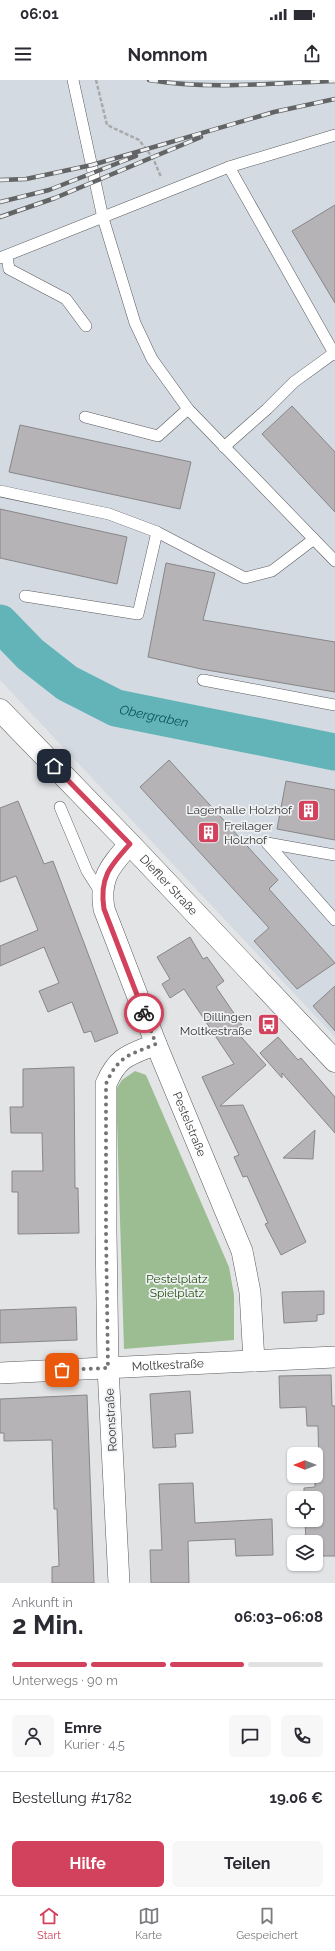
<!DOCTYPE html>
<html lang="de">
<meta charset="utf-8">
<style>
body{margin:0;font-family:Raleway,sans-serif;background:#f7f7f7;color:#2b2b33;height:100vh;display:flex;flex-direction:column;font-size:15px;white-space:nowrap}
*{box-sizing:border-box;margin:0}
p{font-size:13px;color:#7c7c81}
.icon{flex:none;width:22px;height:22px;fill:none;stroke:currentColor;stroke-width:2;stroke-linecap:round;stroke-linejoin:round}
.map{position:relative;height:1503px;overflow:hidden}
.side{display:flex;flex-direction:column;background:#fff;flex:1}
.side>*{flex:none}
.needle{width:26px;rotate:270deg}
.tools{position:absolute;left:287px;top:1367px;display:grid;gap:8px}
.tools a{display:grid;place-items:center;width:36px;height:36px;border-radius:6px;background:#fff;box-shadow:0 1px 3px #0004;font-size:20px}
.pin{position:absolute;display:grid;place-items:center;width:34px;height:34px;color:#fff;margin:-17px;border-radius:8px;box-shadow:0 2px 6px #0006}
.courier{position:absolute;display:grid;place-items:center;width:40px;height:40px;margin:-20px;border:3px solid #d2425c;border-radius:50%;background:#fff;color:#222;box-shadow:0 1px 5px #0007}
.head em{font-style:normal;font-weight:700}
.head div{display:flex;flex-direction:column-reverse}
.head{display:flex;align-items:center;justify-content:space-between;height:68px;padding:0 12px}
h1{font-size:26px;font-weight:700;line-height:30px}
.bar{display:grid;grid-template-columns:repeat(4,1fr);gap:6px 4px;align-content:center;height:48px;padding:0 12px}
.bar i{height:5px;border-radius:3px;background:#e1e1e2}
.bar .active{background:#d2425c}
.bar p{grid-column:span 4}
.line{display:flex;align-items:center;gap:10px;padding:0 12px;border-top:1px solid #e1e1e2}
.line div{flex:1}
.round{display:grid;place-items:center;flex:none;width:42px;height:42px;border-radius:6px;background:#f7f7f7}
.primary-button{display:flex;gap:8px;margin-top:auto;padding:8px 12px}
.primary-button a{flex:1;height:46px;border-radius:6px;background:#d2425c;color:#fff;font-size:16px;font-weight:700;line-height:46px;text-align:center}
.primary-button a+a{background:#f7f7f7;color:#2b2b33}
.status{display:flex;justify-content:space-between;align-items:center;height:28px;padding:0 20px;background:#fff;direction:ltr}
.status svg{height:11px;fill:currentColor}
header{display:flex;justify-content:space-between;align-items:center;height:52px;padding:0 12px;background:#fff;font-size:18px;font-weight:700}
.tabs{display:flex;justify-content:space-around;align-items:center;height:56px;border-top:1px solid #e1e1e2;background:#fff;font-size:11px;color:#7c7c81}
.tabs a{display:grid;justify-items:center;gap:2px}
.tabs .active{color:#d2425c}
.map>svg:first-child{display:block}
.built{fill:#d3dae2}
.green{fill:#9cbd92}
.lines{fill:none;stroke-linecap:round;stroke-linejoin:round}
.river{stroke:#63b4b8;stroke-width:37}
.building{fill:#b5b3b5;stroke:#878688}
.lane-casing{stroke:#5a5b5d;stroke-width:12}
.street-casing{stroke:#5a5b5d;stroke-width:22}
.secondary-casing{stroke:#5a5b5d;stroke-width:23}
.path{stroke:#a9aaab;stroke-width:2.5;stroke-dasharray:4 2;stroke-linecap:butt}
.lane{stroke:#fff;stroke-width:11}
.street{stroke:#fff;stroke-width:21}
.secondary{stroke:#fff;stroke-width:22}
.rail-casing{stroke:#636465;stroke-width:4.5}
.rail{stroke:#f0f1f3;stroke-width:3;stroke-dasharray:9;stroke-linecap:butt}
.done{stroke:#737475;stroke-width:4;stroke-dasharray:0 7.2}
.route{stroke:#d2425c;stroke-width:5}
.labels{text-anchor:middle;stroke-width:3.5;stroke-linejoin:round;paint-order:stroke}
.poi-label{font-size:12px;fill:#373838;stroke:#f0f1f3;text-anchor:end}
.street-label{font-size:12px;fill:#373838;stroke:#f0f1f3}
.park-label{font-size:12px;fill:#1f500c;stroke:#f0f1f3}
.water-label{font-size:13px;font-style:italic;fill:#0b5558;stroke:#f0f1f3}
</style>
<div class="status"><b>06:01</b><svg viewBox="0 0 49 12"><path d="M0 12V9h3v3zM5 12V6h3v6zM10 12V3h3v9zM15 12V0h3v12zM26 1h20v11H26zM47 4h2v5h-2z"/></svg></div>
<header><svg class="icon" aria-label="menu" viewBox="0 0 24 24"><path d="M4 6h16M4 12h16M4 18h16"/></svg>Nomnom<svg class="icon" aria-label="share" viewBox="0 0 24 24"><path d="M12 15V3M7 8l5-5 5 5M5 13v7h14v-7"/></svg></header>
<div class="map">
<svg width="335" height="1503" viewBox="0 0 335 1503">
<rect width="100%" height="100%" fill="#e3e4e6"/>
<polygon class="built" points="0,0 335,0 335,957 0,600"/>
<polygon class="green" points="135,991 146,995 229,1187 234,1215 234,1260 124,1269 116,1009 122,1000"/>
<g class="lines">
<path class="river" id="s1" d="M0,543L30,574L67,603L116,628L335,672"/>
</g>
<g class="building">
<polygon points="335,125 335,223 292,151"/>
<polygon points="292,326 335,372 335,432 262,354"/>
<polygon points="20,345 191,382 180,429 9,392"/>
<polygon points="0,429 127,457 117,504 0,478"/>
<polygon points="166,483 215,493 203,540 335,562 335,612 201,589 148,577"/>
<polygon points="169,680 278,800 269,809 335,883 297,909 254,861 269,848 140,707"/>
<polygon points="286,701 335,710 335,760 277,749"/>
<polygon points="18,721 44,784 53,781 118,953 95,962 91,951 84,953 72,922 48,932 39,911 59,903 44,867 0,886 0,866 38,850 16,796 0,802 0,728"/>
<polygon points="190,857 203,879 207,877 224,901 216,907 242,945 235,950 266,985 220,1026 243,1025 306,1162 281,1175 265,1144 268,1143 247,1096 243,1097 234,1077 239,1075 202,997 234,984 184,909 170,918 162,904 170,899 157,877"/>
<polygon points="335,906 335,951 313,926"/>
<polygon points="278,957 298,980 301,978 335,1017 335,1053 282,993 282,998 260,973"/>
<polygon points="74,987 75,1108 78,1108 79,1153 18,1154 18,1112 12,1112 12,1091 43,1091 42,1053 11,1053 10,1027 23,1027 23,989"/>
<polygon points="315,1050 313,1079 283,1078"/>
<polygon points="324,1211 324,1234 317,1235 317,1241 284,1243 282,1212"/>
<polygon points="76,1227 77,1260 0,1263 0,1230"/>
<polygon points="331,1295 332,1326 335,1326 335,1476 316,1476 316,1462 306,1462 305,1440 316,1440 316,1418 304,1418 304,1408 315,1407 315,1396 316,1393 319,1393 318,1346 307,1346 306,1327 280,1328 279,1296"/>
<polygon points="190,1311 193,1353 175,1354 176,1367 153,1368 150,1314"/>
<polygon points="87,1315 94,1503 52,1503 52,1487 59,1486 57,1429 54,1429 52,1360 4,1361 4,1353 0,1353 0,1319"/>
<polygon points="193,1403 195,1443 272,1439 273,1475 236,1476 235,1459 188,1461 189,1503 151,1503 150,1470 162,1470 159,1404"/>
</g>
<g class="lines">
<defs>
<g id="lane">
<polyline points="73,0 103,138 135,243 152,279 188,329 335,481"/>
<polyline points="229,87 335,275"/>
<polyline points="7,177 9,189 66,219 86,246"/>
<polyline points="0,178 229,87 335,55"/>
<polyline points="85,337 158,356 188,329"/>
<polyline points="224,367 267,329 294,302 334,273"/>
<polyline points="0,411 109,434 157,452 245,498 272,491 314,459"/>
<polyline points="25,516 138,534 157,452"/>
<polyline points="203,600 335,625"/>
<polyline points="60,727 87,791 101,813"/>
<polyline points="267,763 335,840"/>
<polyline points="267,763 335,775"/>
</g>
<g id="street">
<path id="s2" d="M130,764C110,786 99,798 104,829L156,964L242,1171L250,1212L254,1281"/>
<path id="s3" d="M0,1293L335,1277"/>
<path d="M119,1503L108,1288L106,1152V1004C118,976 129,975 156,964"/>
</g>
<g id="secondary">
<path id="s4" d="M0,630L130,764L335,981"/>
</g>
</defs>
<use href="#lane" class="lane-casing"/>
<use href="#street" class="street-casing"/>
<use href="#secondary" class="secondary-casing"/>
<polyline class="path" points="96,0 107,45 139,60 153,78 161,97"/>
<use href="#lane" class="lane"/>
<use href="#street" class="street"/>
<use href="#secondary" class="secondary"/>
<defs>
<g id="rail">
<path d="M149,0C210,10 274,3 335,1"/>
<polyline points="0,100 26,99 92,85 274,32 335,19"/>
<polyline points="0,122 49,110 136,76"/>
<polyline points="0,137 55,118 201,57"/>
</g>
</defs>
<use href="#rail" class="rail-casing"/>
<use href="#rail" class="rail"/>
</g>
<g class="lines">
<path class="done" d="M62,1290L108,1288L106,1152V1004C118,976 129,975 156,964L144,933"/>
<path class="route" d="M54,686L130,764C110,786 99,798 104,829L144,933"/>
</g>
<defs>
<symbol id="building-square" viewBox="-11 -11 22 22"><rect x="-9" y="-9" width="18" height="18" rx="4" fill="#d2425c" stroke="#f0f1f3"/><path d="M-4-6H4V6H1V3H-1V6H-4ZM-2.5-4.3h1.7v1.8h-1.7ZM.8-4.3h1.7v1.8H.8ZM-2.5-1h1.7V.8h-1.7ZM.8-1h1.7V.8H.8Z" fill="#fff"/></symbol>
<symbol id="bus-square" viewBox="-11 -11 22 22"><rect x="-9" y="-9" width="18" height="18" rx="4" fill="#d2425c" stroke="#f0f1f3"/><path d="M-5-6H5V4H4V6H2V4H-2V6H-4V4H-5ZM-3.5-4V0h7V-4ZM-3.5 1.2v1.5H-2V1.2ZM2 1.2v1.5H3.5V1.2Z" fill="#fff"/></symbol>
</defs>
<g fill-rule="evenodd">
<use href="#building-square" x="296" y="718" width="25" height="25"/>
<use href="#building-square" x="196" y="740" width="25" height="25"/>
<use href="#bus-square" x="256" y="932" width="25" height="25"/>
</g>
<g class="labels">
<g class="poi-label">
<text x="292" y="734">Lagerhalle Holzhof</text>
<text x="224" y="750" text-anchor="start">Freilager<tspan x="224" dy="14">Holzhof</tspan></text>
<text x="252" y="941">Dillingen<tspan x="252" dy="14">Moltkestraße</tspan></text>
</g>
<g class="street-label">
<text dy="4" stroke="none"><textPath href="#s4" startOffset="243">Dieffler Straße</textPath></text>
<text dy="4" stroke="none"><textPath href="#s2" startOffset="305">Pestelstraße</textPath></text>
<text dy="4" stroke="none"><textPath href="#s3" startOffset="168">Moltkestraße</textPath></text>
<text transform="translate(111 1340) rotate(-93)" y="4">Roonstraße</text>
</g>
<g class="park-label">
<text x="177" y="1203">Pestelplatz<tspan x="177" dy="14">Spielplatz</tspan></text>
</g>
<g class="water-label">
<text dy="5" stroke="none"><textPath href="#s1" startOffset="184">Obergraben</textPath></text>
</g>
</g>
</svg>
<div class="tools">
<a><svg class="needle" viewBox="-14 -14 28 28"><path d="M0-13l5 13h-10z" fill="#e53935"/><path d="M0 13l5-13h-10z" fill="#7c7c81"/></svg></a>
<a><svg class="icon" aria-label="locate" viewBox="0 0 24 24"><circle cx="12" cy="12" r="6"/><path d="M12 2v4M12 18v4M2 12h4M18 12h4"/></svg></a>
<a><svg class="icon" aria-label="layers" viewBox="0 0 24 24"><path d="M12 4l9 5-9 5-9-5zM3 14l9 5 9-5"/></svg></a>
</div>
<div class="pin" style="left:62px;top:1290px;background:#ea580c"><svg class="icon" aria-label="bag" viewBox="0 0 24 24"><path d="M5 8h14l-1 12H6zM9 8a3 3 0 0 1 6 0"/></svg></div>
<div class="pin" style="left:54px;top:686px;background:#1f2937"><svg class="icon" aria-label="home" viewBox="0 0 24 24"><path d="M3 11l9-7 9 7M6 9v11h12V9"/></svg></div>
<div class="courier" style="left:144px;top:933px"><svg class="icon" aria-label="bike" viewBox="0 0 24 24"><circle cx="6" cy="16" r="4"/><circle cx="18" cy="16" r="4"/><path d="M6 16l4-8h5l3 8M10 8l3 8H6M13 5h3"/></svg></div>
</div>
<section class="side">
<div class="head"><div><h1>2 Min.</h1><p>Ankunft in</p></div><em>06:03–06:08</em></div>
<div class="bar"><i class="active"></i><i class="active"></i><i class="active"></i><i></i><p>Unterwegs · 90 m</p></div>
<div class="line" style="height:72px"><a class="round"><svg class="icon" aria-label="person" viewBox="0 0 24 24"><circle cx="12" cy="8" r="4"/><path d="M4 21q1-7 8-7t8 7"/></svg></a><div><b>Emre</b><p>Kurier · 4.5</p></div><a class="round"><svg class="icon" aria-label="chat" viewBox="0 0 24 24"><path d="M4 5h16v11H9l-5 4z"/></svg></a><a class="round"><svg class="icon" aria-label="phone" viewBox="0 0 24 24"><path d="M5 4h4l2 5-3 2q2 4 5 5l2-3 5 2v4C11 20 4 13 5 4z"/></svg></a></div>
<div class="line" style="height:52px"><div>Bestellung #1782</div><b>19.06 €</b></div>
<div class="primary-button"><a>Hilfe</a><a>Teilen</a></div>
</section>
<nav class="tabs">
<a class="active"><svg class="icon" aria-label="home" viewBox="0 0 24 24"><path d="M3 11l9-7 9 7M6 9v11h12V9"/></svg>Start</a>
<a><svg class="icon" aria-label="map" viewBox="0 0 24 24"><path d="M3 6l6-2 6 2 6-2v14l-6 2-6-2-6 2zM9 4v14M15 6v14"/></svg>Karte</a>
<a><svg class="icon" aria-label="saved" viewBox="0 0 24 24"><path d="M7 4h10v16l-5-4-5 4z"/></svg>Gespeichert</a>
</nav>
